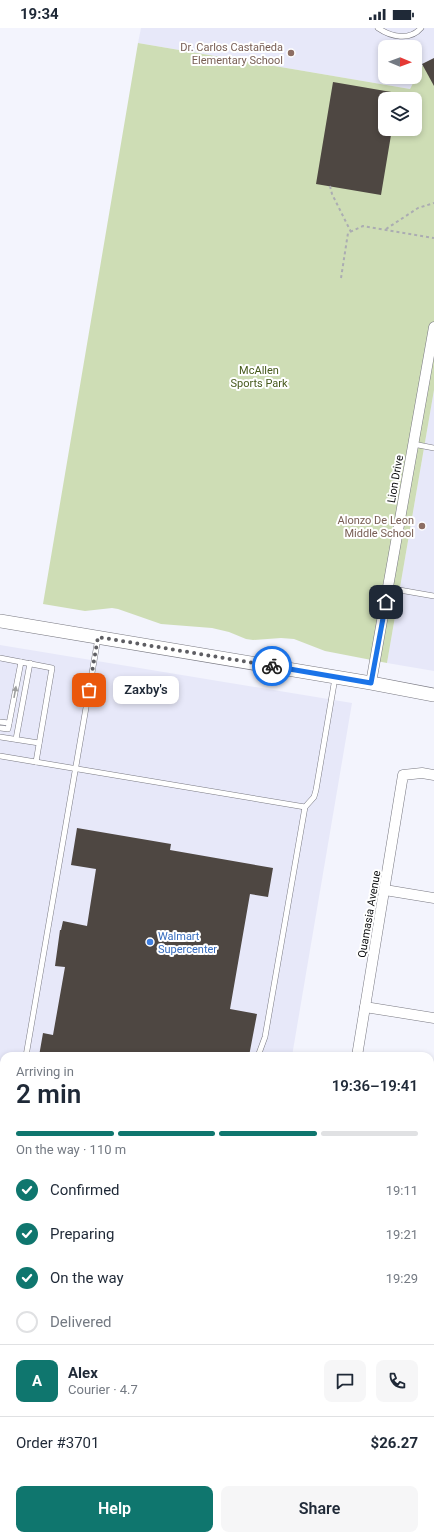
<!DOCTYPE html>
<meta charset="utf-8">
<style>
body{margin:0;font-family:Roboto,sans-serif;background:#f6f6f7;color:#1f2937;height:100vh;display:flex;flex-direction:column;font-size:15px;white-space:nowrap}
*{box-sizing:border-box;margin:0}
p{font-size:13px;color:#747a83}
.icon{flex:none;width:22px;height:22px;fill:none;stroke:currentColor;stroke-width:2;stroke-linecap:round;stroke-linejoin:round}
.map{position:relative;flex:1;overflow:hidden}
.drawer{position:absolute;left:0px;top:1024px;width:434px;height:488px;display:flex;flex-direction:column;background:#fff;border-radius:12px 12px 0 0;box-shadow:0 2px 6px #0003}
.drawer>*{flex:none}
.needle{width:26px;rotate:91deg}
.tools{position:absolute;left:378px;top:12px;display:grid;gap:8px}
.tools a{display:grid;place-items:center;width:44px;height:44px;border-radius:8px;background:#fff;box-shadow:0 2px 6px #0003;font-size:20px}
.pin{position:absolute;display:grid;place-items:center;width:34px;height:34px;color:#fff;margin:-17px;border-radius:8px;box-shadow:0 2px 6px #0006}
.courier{position:absolute;display:grid;place-items:center;width:40px;height:40px;margin:-20px;border:3px solid #1a73e8;border-radius:50%;background:#fff;color:#222;box-shadow:0 1px 5px #0007}
.bubble{position:absolute;height:28px;border-radius:8px;background:#fff;box-shadow:0 2px 6px #0003;font-size:13px;font-weight:600;line-height:28px;text-align:center}
.headline em{font-style:normal;font-weight:600}
.headline div{display:flex;flex-direction:column-reverse}
.headline{display:flex;align-items:center;justify-content:space-between;height:68px;padding:0 16px}
h1{font-size:26px;font-weight:600;line-height:30px}
.bar{display:grid;grid-template-columns:repeat(4,1fr);gap:6px 4px;align-content:center;height:48px;padding:0 16px}
.bar i{height:5px;border-radius:3px;background:#e0e1e3}
.bar .selected{background:#0f766e}
.bar p{grid-column:span 4}
.line{display:flex;align-items:center;gap:10px;padding:0 16px;border-top:1px solid #e0e1e3}
.line div{flex:1}
.round{display:grid;place-items:center;flex:none;width:42px;height:42px;border-radius:8px;background:#f6f6f7}
ol{padding:0 16px;list-style:none}
li{display:flex;align-items:center;gap:12px;height:44px}
li p{margin-inline-start:auto}
li .icon{padding:4px;border-radius:50%;background:#0f766e;color:#fff;stroke-width:4}
li:last-child{color:#747a83}
li i{width:22px;height:22px;border:2px solid #e0e1e3;border-radius:50%}
.primary-button{display:flex;gap:8px;margin-top:auto;padding:8px 16px}
.primary-button a{flex:1;height:46px;border-radius:8px;background:#0f766e;color:#fff;font-size:16px;font-weight:600;line-height:46px;text-align:center}
.primary-button a+a{background:#f6f6f7;color:#1f2937}
.status{display:flex;justify-content:space-between;align-items:center;height:28px;padding:0 20px;background:#fff;direction:ltr}
.status svg{height:11px;fill:currentColor}
.map>svg:first-child{display:block}
.built{fill:#e7e8f9;fill-rule:evenodd}
.green{fill:#ceddb5;fill-rule:evenodd}
.lines{fill:none;stroke-linecap:round;stroke-linejoin:round}
.canal{stroke:#86b3ca;stroke-width:11}
.building{fill:#4e4742}
.service-casing{stroke:#797982;stroke-width:6}
.minor-casing{stroke:#797982;stroke-width:11}
.tertiary-casing{stroke:#797982;stroke-width:14}
.path{stroke:#abacb2;stroke-width:2;stroke-dasharray:3 3;stroke-linecap:butt}
.service{stroke:#fff;stroke-width:5}
.minor{stroke:#fff;stroke-width:10}
.tertiary{stroke:#fff;stroke-width:13}
.oneway{fill:#9e9f9f}
.done{stroke:#5e5e63;stroke-width:4;stroke-dasharray:0 7.2}
.route{stroke:#1a73e8;stroke-width:5}
.education-dot{fill:#8d6e63;stroke:#fff;stroke-width:1.5}
.shop-dot{fill:#3f7fe0;stroke:#fff;stroke-width:1.5}
.labels{text-anchor:middle;stroke-width:4;stroke-linejoin:round;paint-order:stroke}
.education-label{font-size:11px;fill:#785e54;stroke:#fff;text-anchor:end}
.park-label{font-size:11px;fill:#475a1d;stroke:#fff}
.street-label{font-size:11px;fill:#0d0e10;stroke:#fff}
.shop-label{font-size:11px;fill:#366cbe;stroke:#fff;text-anchor:start}
</style>
<div class="status"><b>19:34</b><svg viewBox="0 0 49 12"><path d="M0 12V9h3v3zM5 12V6h3v6zM10 12V3h3v9zM15 12V0h3v12zM26 1h20v11H26zM47 4h2v5h-2z"/></svg></div>
<div class="map">
<svg width="434" height="1512" viewBox="0 0 434 1512">
<rect width="100%" height="100%" fill="#f3f4fd"/>
<g class="built">
<path d="M141,0H434V31L422,38L410,61L138,15ZM385,19H415V49H385Z"/>
<polygon points="434,362 434,643 387,635"/>
<polygon points="0,617 352,675 292,1028 4,1028 4,1212 0,1211"/>
</g>
<path class="green" d="M138,15L410,61L422,38L434,31V362L387,635L325,623L294,611L281,610L253,612L246,611L229,604L212,600L161,596L118,581L112,580L85,583L43,576ZM385,71H415V101H385Z"/>
<g class="lines">
<g class="canal">
<polyline points="0,1251 4,1251"/>
<polyline points="430,1323 434,1324"/>
</g>
</g>
<g class="building">
<polygon points="434,30 434,58 422,36"/>
<polygon points="333,54 403,66 402,71 385,71 385,101 392,101 381,167 316,156"/>
<polygon points="77,800 171,816 170,822 273,840 268,869 250,866 230,981 257,986 249,1028 39,1028 43,1005 53,1007 65,939 55,938 60,902 61,902 63,893 87,898 96,841 71,837"/>
</g>
<g class="lines">
<defs>
<g id="service">
<path d="M378,0C391,9 410,13 421,0"/>
<polyline points="413,416 434,420"/>
<polyline points="388,560 434,568"/>
<polyline points="0,630 52,640 36,734"/>
<polyline points="0,694 9,695"/>
<polyline points="0,700 8,701 21,634"/>
<polyline points="0,709 39,715"/>
<polyline points="16,711 30,635"/>
<polyline points="0,728 305,779"/>
<polyline points="26,1028 98,610"/>
<polyline points="258,1028 265,1009 305,779 314,769 316,762 335,650"/>
<polyline points="0,1132 4,1132"/>
<polyline points="0,1290 4,1290"/>
<polyline points="430,1366 434,1367"/>
<polyline points="0,1438 4,1439"/>
<polyline points="185,1512 186,1508"/>
<polyline points="365,1512 366,1508"/>
</g>
<g id="minor">
<polyline points="371,655 434,299"/>
<polyline points="385,862 434,870"/>
<polyline points="365,979 434,990"/>
<polyline points="357,1028 403,747 422,745 434,747"/>
<polyline points="430,1108 434,1109"/>
<polyline points="430,1228 434,1229"/>
<polyline points="0,1362 4,1363"/>
<polyline points="430,1446 434,1447"/>
<polyline points="0,1512 2,1512"/>
</g>
<polyline id="tertiary" points="0,593 371,655 434,667"/>
</defs>
<use href="#service" class="service-casing"/>
<use href="#minor" class="minor-casing"/>
<use href="#tertiary" class="tertiary-casing"/>
<g class="path">
<polyline points="330,158 332,166 351,204"/>
<polyline points="386,201 418,180 434,175"/>
<polyline points="341,250 348,205 363,198 434,210"/>
</g>
<use href="#service" class="service"/>
<use href="#minor" class="minor"/>
<use href="#tertiary" class="tertiary"/>
</g>
<defs><path id="oneway-solid" d="M-6-.8H1V-3.2L6.5 0L1 3.2V.8H-6Z"/></defs>
<use class="oneway" href="#oneway-solid" transform="translate(15 664) rotate(-80)"/>
<g class="lines">
<polyline class="done" points="89,662 98,609 272,638"/>
<polyline class="route" points="272,638 371,655 386,574"/>
</g>
<g class="education-dot">
<circle cx="291" cy="25" r="4"/>
<circle cx="422" cy="498" r="4"/>
</g>
<circle class="shop-dot" cx="150" cy="914" r="4"/>
<g class="labels">
<g class="education-label">
<text x="283" y="23">Dr. Carlos Castañeda<tspan x="283" dy="13">Elementary School</tspan></text>
<text x="414" y="496">Alonzo De Leon<tspan x="414" dy="13">Middle School</tspan></text>
</g>
<g class="park-label">
<text x="259" y="346">McAllen<tspan x="259" dy="13">Sports Park</tspan></text>
</g>
<g class="street-label">
<text transform="translate(395 451) rotate(-80)" y="4">Lion Drive</text>
<text transform="translate(369 886) rotate(-80)" y="4">Quamasia Avenue</text>
</g>
<g class="shop-label">
<text x="158" y="912">Walmart<tspan x="158" dy="13">Supercenter</tspan></text>
</g>
</g>
</svg>
<div class="tools">
<a><svg class="needle" viewBox="-14 -14 28 28"><path d="M0-13l5 13h-10z" fill="#e53935"/><path d="M0 13l5-13h-10z" fill="#747a83"/></svg></a>
<a><svg class="icon" aria-label="layers" viewBox="0 0 24 24"><path d="M12 4l9 5-9 5-9-5zM3 14l9 5 9-5"/></svg></a>
</div>
<div class="pin" style="left:89px;top:662px;background:#ea580c"><svg class="icon" aria-label="bag" viewBox="0 0 24 24"><path d="M5 8h14l-1 12H6zM9 8a3 3 0 0 1 6 0"/></svg></div>
<div class="pin" style="left:386px;top:574px;background:#1f2937"><svg class="icon" aria-label="home" viewBox="0 0 24 24"><path d="M3 11l9-7 9 7M6 9v11h12V9"/></svg></div>
<div class="courier" style="left:272px;top:638px"><svg class="icon" aria-label="bike" viewBox="0 0 24 24"><circle cx="6" cy="16" r="4"/><circle cx="18" cy="16" r="4"/><path d="M6 16l4-8h5l3 8M10 8l3 8H6M13 5h3"/></svg></div>
<div class="bubble" style="left:113px;top:648px;width:66px">Zaxby's</div>
<section class="drawer">
<div class="headline"><div><h1>2 min</h1><p>Arriving in</p></div><em>19:36–19:41</em></div>
<div class="bar"><i class="selected"></i><i class="selected"></i><i class="selected"></i><i></i><p>On the way · 110 m</p></div>
<ol>
<li><svg class="icon" aria-label="check" viewBox="0 0 24 24"><path d="M5 12l5 5 9-10"/></svg>Confirmed<p>19:11</p></li>
<li><svg class="icon" aria-label="check" viewBox="0 0 24 24"><path d="M5 12l5 5 9-10"/></svg>Preparing<p>19:21</p></li>
<li><svg class="icon" aria-label="check" viewBox="0 0 24 24"><path d="M5 12l5 5 9-10"/></svg>On the way<p>19:29</p></li>
<li><i></i>Delivered</li>
</ol>
<div class="line" style="height:72px"><b class="round" style="background:#0f766e;color:#fff">A</b><div><b>Alex</b><p>Courier · 4.7</p></div><a class="round"><svg class="icon" aria-label="chat" viewBox="0 0 24 24"><path d="M4 5h16v11H9l-5 4z"/></svg></a><a class="round"><svg class="icon" aria-label="phone" viewBox="0 0 24 24"><path d="M5 4h4l2 5-3 2q2 4 5 5l2-3 5 2v4C11 20 4 13 5 4z"/></svg></a></div>
<div class="line" style="height:52px"><div>Order #3701</div><b>$26.27</b></div>
<div class="primary-button"><a>Help</a><a>Share</a></div>
</section>
</div>
